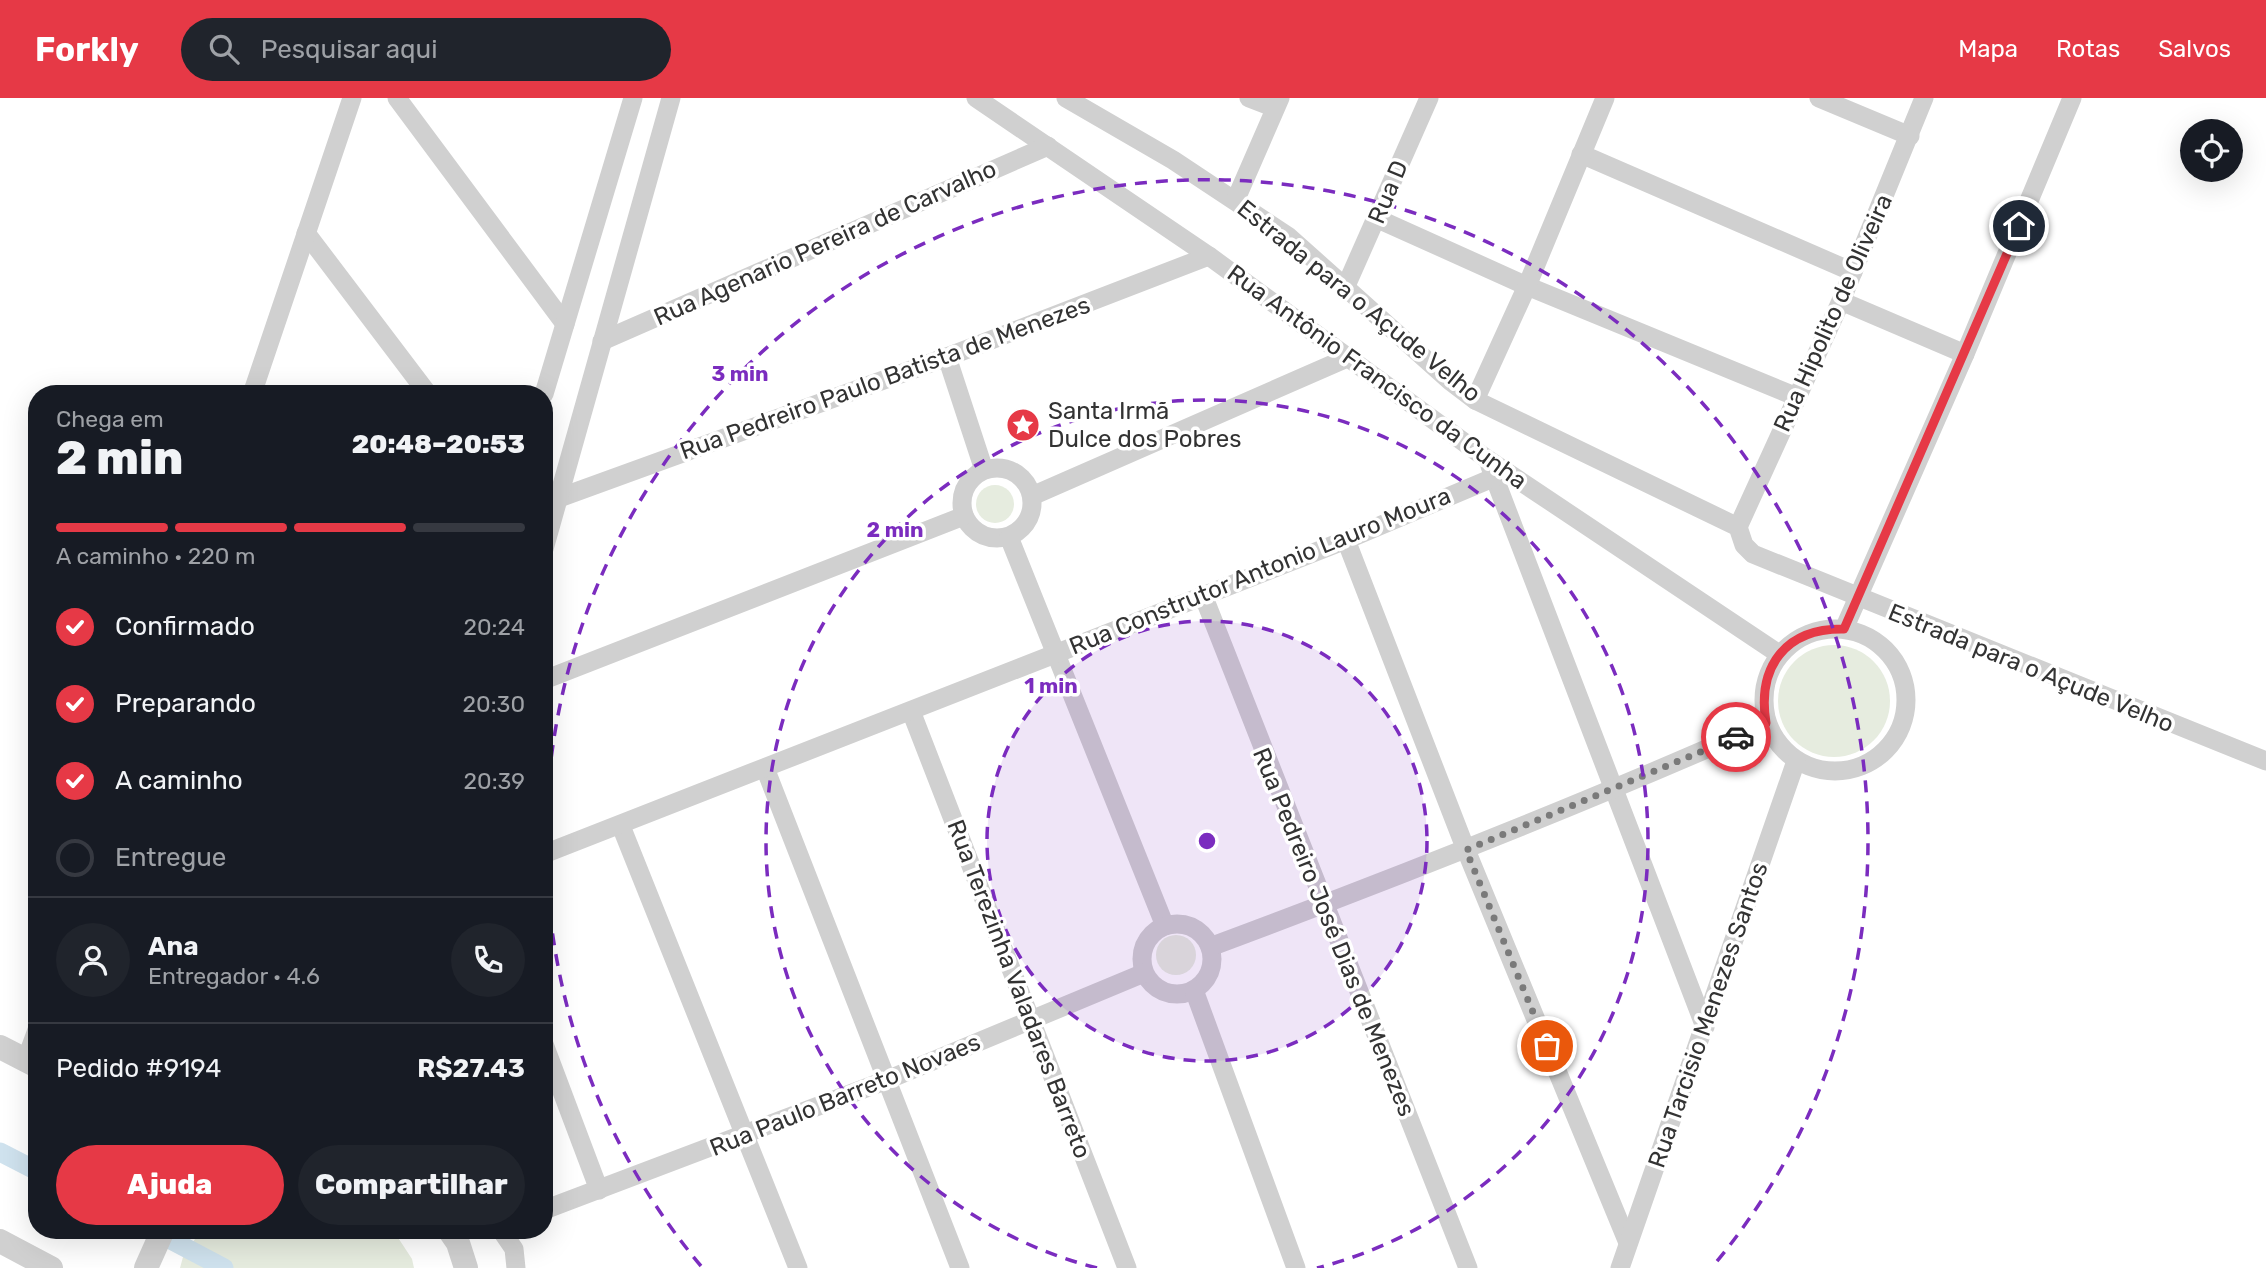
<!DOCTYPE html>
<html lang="pt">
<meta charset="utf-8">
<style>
body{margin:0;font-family:Rubik,sans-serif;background:#20242c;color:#f1f3f6;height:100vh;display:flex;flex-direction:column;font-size:26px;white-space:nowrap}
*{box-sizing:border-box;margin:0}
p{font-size:23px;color:#9ea1a6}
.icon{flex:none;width:38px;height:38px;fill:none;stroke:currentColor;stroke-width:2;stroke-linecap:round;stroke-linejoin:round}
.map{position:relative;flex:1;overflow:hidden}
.drawer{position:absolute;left:28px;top:287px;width:525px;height:854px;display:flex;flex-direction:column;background:#171b24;border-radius:28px;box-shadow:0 7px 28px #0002}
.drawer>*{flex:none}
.buttons{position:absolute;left:2180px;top:21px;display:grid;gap:14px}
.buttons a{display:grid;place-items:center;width:63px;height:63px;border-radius:50%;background:#171b24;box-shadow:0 7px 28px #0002;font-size:35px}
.pin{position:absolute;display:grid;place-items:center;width:60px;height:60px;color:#fff;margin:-30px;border:4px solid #fff;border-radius:50%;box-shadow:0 2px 7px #0007}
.courier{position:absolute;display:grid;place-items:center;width:70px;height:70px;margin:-35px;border:5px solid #e63946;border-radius:50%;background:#fff;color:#222;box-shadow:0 2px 9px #0007}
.summary em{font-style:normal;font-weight:800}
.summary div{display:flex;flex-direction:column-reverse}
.summary{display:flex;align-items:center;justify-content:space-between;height:119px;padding:0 28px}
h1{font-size:46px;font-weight:800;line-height:52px}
.bar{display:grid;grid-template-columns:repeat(4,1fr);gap:10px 7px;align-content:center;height:84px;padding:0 28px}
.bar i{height:9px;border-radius:5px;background:#363941}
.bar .selected{background:#e63946}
.bar p{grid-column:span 4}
.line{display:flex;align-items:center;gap:18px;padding:0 28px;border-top:2px solid #363941}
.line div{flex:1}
.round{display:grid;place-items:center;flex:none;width:74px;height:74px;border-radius:37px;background:#20242c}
ol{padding:0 28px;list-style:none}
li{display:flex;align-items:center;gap:21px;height:77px}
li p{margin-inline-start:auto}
li .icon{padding:7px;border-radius:50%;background:#e63946;color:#fff;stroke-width:4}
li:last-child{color:#9ea1a6}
li i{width:38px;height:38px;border:4px solid #363941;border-radius:50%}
.action{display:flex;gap:14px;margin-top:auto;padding:14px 28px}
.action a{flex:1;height:80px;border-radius:42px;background:#e63946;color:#fff;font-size:28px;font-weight:800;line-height:80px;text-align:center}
.action a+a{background:#20242c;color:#f1f3f6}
header{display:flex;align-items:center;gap:42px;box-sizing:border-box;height:98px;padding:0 35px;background:#e63946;color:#fff}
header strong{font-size:33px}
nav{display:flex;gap:38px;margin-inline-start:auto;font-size:24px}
.search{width:490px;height:63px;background:#20242c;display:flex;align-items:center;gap:18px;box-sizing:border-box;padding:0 24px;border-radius:38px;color:#9ea1a6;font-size:26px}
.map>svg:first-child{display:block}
.green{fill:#e6ecdf}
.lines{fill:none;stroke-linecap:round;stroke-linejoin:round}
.canal{stroke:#cfe2ee;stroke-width:19}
.minor{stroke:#d0d0d0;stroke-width:19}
.tertiary{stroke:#d0d0d0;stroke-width:24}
.done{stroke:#7a7a7a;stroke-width:7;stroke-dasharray:0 12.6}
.route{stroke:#e63946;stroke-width:9}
.ring{fill:none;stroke:#7b2cbf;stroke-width:3.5;stroke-dasharray:12 9}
.labels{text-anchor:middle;stroke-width:7;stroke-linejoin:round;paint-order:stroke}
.street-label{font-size:24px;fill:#333;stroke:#fff}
.poi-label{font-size:24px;fill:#333;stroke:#fff;text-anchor:start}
.centre{fill:#7b2cbf;stroke:#fff;stroke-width:3.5}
.ring-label{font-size:21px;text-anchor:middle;font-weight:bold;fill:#7b2cbf;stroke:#fff;stroke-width:7;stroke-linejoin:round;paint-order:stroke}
</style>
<header>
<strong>Forkly</strong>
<div class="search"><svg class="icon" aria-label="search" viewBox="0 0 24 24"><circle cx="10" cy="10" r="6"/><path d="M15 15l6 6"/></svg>Pesquisar aqui</div>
<nav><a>Mapa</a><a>Rotas</a><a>Salvos</a></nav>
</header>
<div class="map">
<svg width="2266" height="1170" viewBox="0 0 2266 1170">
<rect width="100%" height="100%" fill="#fff"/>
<g class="green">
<circle cx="995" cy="406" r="19"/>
<circle cx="1834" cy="603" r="56"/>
<circle cx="1176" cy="857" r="20"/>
<polygon points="201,1132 393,1132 412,1161 414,1170 180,1170 183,1159"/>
</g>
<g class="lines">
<g class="canal">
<polyline points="0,1054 37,1073"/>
<polyline points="171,1142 224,1170"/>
</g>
<g class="minor">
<polyline points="397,0 565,226"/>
<polyline points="976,0 1209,158 1487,361 1779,556"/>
<polyline points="1066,0 1173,62 1289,139 1450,283 1475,302 1738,429 1744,447 1753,456 2266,663"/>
<polyline points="1249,0 1275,10"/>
<polyline points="1819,0 1910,38"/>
<polyline points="1581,56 1853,174"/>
<polyline points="1236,101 1280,0"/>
<polyline points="1378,121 1527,188 1797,299"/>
<polyline points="306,135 428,296"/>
<polyline points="1346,188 1429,0"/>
<polyline points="1841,203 1965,256"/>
<polyline points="602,243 1048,48"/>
<polyline points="947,259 984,372"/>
<polyline points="252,296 352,0"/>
<polyline points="544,296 633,0"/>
<polyline points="1475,302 1527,188 1605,0"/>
<polyline points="1490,368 1705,929"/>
<circle cx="997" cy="405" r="35"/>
<polyline points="1032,398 1347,260"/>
<polyline points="559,400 947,259 1209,158"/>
<polyline points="1738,429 1841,203 1924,0"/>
<polyline points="1009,439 1165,828"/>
<polyline points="1346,442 1466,752 1628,1145"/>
<polyline points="544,451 671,0"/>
<polyline points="1203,497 1468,1170"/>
<circle cx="1835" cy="602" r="71"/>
<polyline points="1844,531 1965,256 2072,0"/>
<polyline points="544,582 964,418"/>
<polyline points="911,613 1127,1170"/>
<polyline points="765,670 960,1170"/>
<polyline points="621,728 798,1170"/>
<polyline points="544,756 1346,442 1507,374"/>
<circle cx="1177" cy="861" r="35"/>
<path d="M1210,849C1398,779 1583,706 1766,625"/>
<polyline points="1194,892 1296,1170"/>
<polyline points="544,946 599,1092"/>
<polyline points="26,962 37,932"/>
<polyline points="544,1112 887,982 1144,875"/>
<polyline points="501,1132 514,1151 516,1170"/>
<polyline points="1620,1170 1796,663"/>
</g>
<g class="tertiary">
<polyline points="0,949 37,968"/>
<polyline points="449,1132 458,1145 466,1170"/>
<polyline points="0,1143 51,1170"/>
<polyline points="146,1170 163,1132"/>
</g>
</g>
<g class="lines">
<polyline class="done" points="1547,948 1466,752 1736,639"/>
<path class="route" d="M1736,639L1766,625C1757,569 1785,530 1844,531L2019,128"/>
</g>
<circle cx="1207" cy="743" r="220" fill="#7b2cbf" fill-opacity=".12"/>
<g class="ring">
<circle cx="1207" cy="743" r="220"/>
<path d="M1097 1170A441 441 0 1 1 1317 1170"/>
<path d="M701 1168A661 661 0 1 1 1713 1168"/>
</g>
<defs>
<symbol id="sight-disc" viewBox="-11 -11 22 22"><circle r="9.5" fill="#e63946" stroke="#fff"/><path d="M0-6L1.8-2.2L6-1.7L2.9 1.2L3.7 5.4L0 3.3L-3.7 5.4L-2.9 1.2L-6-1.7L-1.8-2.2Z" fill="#fff"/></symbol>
</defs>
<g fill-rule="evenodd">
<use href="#sight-disc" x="1004" y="308" width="38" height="38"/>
</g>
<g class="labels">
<g class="street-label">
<text transform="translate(1388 94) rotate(-67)" y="8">Rua D</text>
<text transform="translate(825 145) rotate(-24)" y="8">Rua Agenario Pereira de Carvalho</text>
<text transform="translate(1359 203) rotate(39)" y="8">Estrada para o Açude Velho</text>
<text transform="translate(1833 215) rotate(-66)" y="8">Rua Hipolito de Oliveira</text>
<text transform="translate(1377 279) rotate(36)" y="8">Rua Antônio Francisco da Cunha</text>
<text transform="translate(885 280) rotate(-20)" y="8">Rua Pedreiro Paulo Batista de Menezes</text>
<text transform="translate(1260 473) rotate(-22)" y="8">Rua Construtor Antonio Lauro Moura</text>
<text transform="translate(2031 570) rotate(22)" y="8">Estrada para o Açude Velho</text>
<text transform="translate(1334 834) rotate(68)" y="8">Rua Pedreiro José Dias de Menezes</text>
<text transform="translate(1019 891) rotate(69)" y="8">Rua Terezinha Valadares Barreto</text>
<text transform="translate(1708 917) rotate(-71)" y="8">Rua Tarcisio Menezes Santos</text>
<text transform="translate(845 997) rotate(-22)" y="8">Rua Paulo Barreto Novaes</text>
</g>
<g class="poi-label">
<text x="1048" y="321">Santa Irmã<tspan x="1048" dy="28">Dulce dos Pobres</tspan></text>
</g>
</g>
<circle cx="1207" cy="743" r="10" class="centre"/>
<g class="ring-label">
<text x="740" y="283">3 min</text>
<text x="895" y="439">2 min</text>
<text x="1051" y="595">1 min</text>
</g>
</svg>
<div class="buttons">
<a><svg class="icon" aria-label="locate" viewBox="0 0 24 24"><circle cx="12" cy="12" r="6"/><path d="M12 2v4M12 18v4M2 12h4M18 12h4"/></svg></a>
</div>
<div class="pin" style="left:1547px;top:948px;background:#ea580c"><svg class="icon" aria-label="bag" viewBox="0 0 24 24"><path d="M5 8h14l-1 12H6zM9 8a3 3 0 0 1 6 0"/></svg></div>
<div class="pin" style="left:2019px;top:128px;background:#1f2937"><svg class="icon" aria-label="home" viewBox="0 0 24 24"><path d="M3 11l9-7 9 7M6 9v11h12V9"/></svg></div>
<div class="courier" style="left:1736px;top:639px"><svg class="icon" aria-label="car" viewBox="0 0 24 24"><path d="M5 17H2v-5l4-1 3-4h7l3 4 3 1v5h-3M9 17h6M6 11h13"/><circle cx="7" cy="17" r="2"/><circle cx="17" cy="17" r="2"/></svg></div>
<section class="drawer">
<div class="summary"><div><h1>2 min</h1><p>Chega em</p></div><em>20:48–20:53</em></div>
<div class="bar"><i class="selected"></i><i class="selected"></i><i class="selected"></i><i></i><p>A caminho · 220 m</p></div>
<ol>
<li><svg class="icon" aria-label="check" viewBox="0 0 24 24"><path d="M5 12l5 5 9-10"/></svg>Confirmado<p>20:24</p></li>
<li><svg class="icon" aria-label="check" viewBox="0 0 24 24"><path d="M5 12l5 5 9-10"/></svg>Preparando<p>20:30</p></li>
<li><svg class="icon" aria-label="check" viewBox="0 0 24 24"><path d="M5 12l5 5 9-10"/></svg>A caminho<p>20:39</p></li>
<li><i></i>Entregue</li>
</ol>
<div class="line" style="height:126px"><a class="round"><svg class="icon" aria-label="person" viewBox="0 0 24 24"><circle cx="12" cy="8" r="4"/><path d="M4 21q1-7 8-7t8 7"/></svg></a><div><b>Ana</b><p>Entregador · 4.6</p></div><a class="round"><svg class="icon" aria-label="phone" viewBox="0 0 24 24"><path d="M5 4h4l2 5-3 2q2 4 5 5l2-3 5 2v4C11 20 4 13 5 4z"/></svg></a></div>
<div class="line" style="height:91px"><div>Pedido #9194</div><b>R$27.43</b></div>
<div class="action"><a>Ajuda</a><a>Compartilhar</a></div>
</section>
</div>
